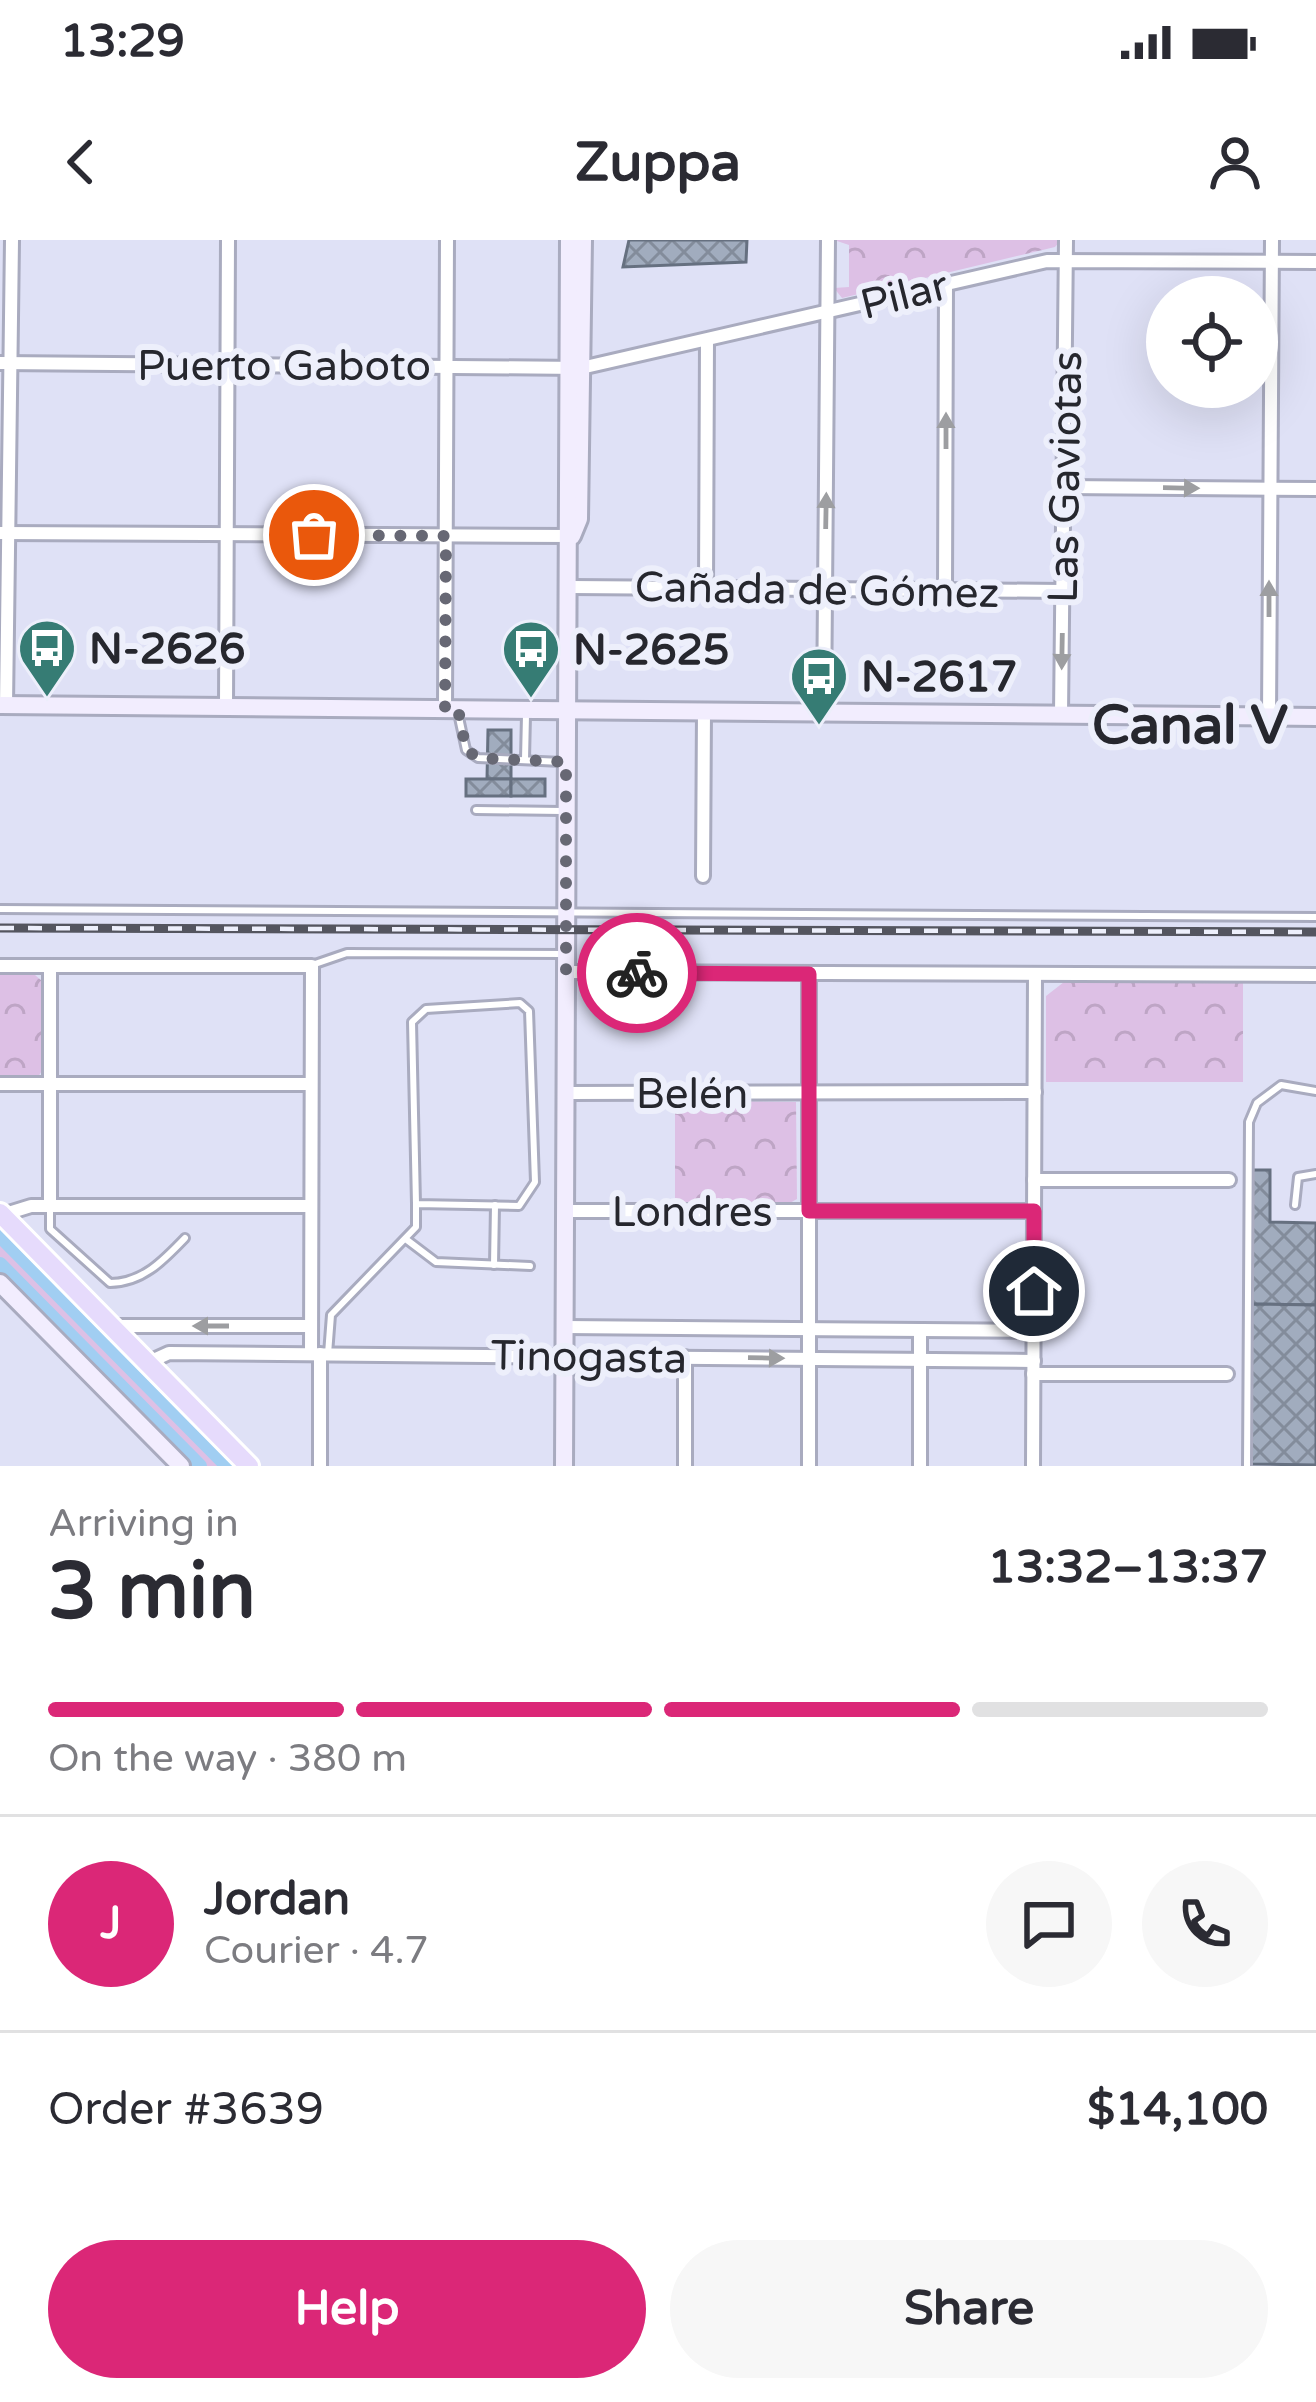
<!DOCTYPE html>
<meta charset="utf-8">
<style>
body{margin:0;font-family:"Varela Round",sans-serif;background:#f7f7f7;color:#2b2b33;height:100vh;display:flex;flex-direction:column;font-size:45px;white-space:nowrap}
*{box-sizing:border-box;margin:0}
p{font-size:39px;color:#7c7c81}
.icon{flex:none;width:66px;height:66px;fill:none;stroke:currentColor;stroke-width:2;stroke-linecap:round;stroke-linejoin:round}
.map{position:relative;height:1226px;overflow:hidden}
.side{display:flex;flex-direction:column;background:#fff;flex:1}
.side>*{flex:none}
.controls{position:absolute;left:1146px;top:36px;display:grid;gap:24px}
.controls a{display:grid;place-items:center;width:132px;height:132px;border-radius:50%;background:#fff;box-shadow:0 12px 48px #0002;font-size:60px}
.pin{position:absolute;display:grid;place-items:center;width:102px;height:102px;color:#fff;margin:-51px;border:6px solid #fff;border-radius:50%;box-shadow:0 3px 12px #0007}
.courier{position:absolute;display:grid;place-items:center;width:120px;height:120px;margin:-60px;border:9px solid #db2777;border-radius:50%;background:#fff;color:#222;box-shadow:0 3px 15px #0007}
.summary em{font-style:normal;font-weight:800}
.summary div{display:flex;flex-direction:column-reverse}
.summary{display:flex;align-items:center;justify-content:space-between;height:204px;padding:0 48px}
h1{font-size:78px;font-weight:800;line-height:90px}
.bar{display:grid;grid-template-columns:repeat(4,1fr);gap:18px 12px;align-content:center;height:144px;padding:0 48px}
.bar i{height:15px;border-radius:9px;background:#e1e1e2}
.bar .selected{background:#db2777}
.bar p{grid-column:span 4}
.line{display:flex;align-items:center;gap:30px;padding:0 48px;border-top:3px solid #e1e1e2}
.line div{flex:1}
.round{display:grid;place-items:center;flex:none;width:126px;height:126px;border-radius:63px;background:#f7f7f7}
.cta{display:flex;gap:24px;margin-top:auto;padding:24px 48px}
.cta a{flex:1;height:138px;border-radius:72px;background:#db2777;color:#fff;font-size:48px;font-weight:800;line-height:138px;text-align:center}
.cta a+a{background:#f7f7f7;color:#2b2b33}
.status{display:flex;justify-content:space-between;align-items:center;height:84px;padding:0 60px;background:#fff;direction:ltr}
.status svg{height:33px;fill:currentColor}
header{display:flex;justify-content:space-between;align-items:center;height:156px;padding:0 48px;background:#fff;font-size:54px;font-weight:800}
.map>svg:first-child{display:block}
.grass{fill:#ddc0e5}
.forest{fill:url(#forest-crowns)}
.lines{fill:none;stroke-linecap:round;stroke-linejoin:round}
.canal{stroke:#a1cef2;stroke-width:14}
.building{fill:url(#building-cross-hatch);stroke:#667080;stroke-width:3}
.lane-casing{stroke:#a9abbf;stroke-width:12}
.street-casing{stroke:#a9abbf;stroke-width:18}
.secondary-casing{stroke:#a9abbf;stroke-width:22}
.primary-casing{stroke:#fff;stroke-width:24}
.lane{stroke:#fff;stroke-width:6}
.street{stroke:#fff;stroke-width:12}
.secondary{stroke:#f2edfe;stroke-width:16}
.primary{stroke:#e6dbfc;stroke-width:18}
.rail-casing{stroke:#54555f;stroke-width:9}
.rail{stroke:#edeffb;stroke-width:4.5;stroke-dasharray:14;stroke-linecap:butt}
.oneway{fill:#9d9ea1}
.done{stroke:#676874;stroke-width:12;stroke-dasharray:0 21.6}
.route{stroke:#db2777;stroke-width:15}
.labels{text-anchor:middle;stroke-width:12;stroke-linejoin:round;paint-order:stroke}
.street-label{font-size:42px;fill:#26272e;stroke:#edeffb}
.poi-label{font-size:42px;font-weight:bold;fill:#26272e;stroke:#edeffb;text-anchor:start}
.district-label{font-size:54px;font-weight:bold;fill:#26272e;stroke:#edeffb}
</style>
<div class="status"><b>13:29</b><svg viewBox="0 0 49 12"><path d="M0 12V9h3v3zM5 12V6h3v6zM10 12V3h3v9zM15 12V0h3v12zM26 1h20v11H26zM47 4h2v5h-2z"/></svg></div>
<header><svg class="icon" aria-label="back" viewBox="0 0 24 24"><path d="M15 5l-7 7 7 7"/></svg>Zuppa<svg class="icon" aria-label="person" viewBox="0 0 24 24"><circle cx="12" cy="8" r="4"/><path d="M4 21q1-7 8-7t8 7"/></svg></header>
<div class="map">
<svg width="1316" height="1226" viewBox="0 0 1316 1226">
<defs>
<pattern id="forest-crowns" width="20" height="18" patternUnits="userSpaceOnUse" patternTransform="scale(3)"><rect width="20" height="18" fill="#ddc0e5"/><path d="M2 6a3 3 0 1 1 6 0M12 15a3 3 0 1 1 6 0" fill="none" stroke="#bea5c5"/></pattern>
<pattern id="building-cross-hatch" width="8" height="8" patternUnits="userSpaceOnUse" patternTransform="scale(3)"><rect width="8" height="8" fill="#a1acbe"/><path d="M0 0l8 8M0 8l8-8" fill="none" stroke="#838c9b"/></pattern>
</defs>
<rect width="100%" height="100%" fill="#dfe1f6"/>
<polygon class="grass" points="0,982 241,1226 191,1226 0,1033"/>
<g class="forest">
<polygon points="834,0 1061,0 1055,7 842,58 834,48 849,47 849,5"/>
<polygon points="0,735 35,735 42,741 43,829 38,837 0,837"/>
<polygon points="1064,742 1243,743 1243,842 1046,842 1046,756"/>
<polygon points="675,860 796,862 797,959 788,964 675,964"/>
</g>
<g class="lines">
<g class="canal">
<polyline points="0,996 227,1226"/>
<polyline points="0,1024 200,1226"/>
</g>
</g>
<g class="building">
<polygon points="629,0 747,0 746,22 623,27"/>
<polygon points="488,490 511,490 511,539 487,539"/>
<rect x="466" y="539" width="45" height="17"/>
<rect x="511" y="539" width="34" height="17"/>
<polygon points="1250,930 1270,930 1270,982 1316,983 1316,1065 1249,1064"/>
<polygon points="1249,1064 1316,1065 1316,1225 1248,1224"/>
</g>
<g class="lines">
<defs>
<g id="lane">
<polyline points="458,473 466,510 478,518 562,522"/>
<polyline points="525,519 526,475"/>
<polyline points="476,570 562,571"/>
<polyline points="0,669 1316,677"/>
<polyline points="315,724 347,713 563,714"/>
<polyline points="1295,965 1298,937 1316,934"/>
<path d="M50,967V989L110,1043C142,1043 163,1021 185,998"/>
<polyline points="407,1000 436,1022 530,1026"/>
<polyline points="494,1025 495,965"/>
<polyline points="328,1114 331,1075 416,987 416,964 412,782 426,769 520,763 529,771 535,942 519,966 416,964"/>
<polyline points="1247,1226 1249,882 1257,863 1281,845 1316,851"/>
</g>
<g id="street">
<polyline points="0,123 581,128 1047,21 1316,22"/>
<polyline points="1064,247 1316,249"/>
<polyline points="0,293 571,296"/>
<polyline points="571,347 1063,351"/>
<polyline points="706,348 707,100"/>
<polyline points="945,350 946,44"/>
<polyline points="6,466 12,0"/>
<polyline points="226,467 228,0"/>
<polyline points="445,469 447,0"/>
<polyline points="824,472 828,0"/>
<polyline points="1061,475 1066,0"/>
<polyline points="1269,476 1272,0"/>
<polyline points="703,636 704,471"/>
<polyline points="0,726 312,726 311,1114"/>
<polyline points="566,732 1316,735"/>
<polyline points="0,844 311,844"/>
<polyline points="566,853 1035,852"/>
<polyline points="1034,940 1229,940"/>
<polyline points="50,966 50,726"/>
<polyline points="565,971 1034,971"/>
<polyline points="2,975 31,966 311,966"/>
<polyline points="111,1086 311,1086"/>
<polyline points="565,1087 1034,1091"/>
<polyline points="320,1114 320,1226"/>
<polyline points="685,1117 685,1226"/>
<polyline points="147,1123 169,1113 1034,1121"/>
<polyline points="1033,1134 1227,1134"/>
<polyline points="809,1226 809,734"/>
<polyline points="920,1226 920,1090"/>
<polyline points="1033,1226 1035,734"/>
</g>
<g id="secondary">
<polyline points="572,296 579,279 583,0"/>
<polyline points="0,465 1316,477"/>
<polyline points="0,1043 181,1226"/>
<polyline points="564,1226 569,0"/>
</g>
<polyline id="primary" points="0,973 249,1226"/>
</defs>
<use href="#lane" class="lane-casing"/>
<use href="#street" class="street-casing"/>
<use href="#secondary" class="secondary-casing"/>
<use href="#primary" class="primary-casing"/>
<use href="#lane" class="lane"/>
<use href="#street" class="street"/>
<use href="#secondary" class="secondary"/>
<use href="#primary" class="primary"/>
<defs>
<polyline id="rail" points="0,688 1316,692"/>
</defs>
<use href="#rail" class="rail-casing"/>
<use href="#rail" class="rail"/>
</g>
<defs><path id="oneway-solid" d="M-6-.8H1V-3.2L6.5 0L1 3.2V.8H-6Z" transform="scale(3)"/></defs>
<g class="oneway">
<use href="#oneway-solid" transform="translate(946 191) rotate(-90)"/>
<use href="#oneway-solid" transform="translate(1181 248) rotate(1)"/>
<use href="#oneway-solid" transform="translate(826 271) rotate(-89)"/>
<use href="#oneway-solid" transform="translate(1269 359) rotate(-90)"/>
<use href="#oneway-solid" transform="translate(1062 411) rotate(91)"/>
<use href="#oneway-solid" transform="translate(211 1086) rotate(-180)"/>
<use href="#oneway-solid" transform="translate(766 1118) rotate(1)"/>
</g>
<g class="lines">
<polyline class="done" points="314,295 446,296 445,469 458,469 466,510 478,518 566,522 566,733 637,733"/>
<polyline class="route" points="637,733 809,734 809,971 1034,971 1034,1051"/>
</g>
<defs>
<symbol id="bus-pin" viewBox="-11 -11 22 30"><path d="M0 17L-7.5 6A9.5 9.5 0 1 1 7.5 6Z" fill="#367c74" stroke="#edeffb"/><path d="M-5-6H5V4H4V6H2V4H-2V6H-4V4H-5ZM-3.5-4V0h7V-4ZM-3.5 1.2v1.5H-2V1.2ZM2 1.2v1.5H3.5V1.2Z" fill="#fff"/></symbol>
</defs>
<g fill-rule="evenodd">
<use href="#bus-pin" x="14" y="375" width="66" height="90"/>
<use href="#bus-pin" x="498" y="376" width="66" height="90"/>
<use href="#bus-pin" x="786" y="403" width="66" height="90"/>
</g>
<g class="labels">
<g class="street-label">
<text transform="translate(904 54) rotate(-14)" y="15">Pilar</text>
<text x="284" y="140">Puerto Gaboto</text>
<text transform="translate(1064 237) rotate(-89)" y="15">Las Gaviotas</text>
<text transform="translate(817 349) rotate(1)" y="15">Cañada de Gómez</text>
<text x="692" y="868">Belén</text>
<text x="692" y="986">Londres</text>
<text transform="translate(589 1116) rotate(1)" y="15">Tinogasta</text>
</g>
<g class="poi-label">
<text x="89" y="423">N-2626</text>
<text x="573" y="424">N-2625</text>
<text x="861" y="451">N-2617</text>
</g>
<g class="district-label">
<text x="1190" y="503">Canal V</text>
</g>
</g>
</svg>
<div class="controls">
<a><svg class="icon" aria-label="locate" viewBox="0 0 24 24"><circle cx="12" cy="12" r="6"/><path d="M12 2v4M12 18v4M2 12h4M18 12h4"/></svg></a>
</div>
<div class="pin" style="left:314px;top:295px;background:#ea580c"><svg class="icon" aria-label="bag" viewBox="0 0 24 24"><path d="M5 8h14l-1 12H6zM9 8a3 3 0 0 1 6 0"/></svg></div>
<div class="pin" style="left:1034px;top:1051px;background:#1f2937"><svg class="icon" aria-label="home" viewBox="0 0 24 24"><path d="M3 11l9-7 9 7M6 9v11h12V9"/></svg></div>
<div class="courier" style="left:637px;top:733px"><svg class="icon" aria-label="bike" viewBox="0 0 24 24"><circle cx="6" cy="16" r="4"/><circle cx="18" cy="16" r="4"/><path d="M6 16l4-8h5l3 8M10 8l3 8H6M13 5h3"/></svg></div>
</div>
<section class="side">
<div class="summary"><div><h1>3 min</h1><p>Arriving in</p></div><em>13:32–13:37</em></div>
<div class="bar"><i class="selected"></i><i class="selected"></i><i class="selected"></i><i></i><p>On the way · 380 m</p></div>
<div class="line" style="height:216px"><b class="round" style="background:#db2777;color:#fff">J</b><div><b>Jordan</b><p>Courier · 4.7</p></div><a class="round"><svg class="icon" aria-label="chat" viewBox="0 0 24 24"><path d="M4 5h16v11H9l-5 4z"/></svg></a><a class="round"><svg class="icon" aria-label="phone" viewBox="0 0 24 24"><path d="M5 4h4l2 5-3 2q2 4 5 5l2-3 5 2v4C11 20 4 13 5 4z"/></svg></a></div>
<div class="line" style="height:156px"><div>Order #3639</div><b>$14,100</b></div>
<div class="cta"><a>Help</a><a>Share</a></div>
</section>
